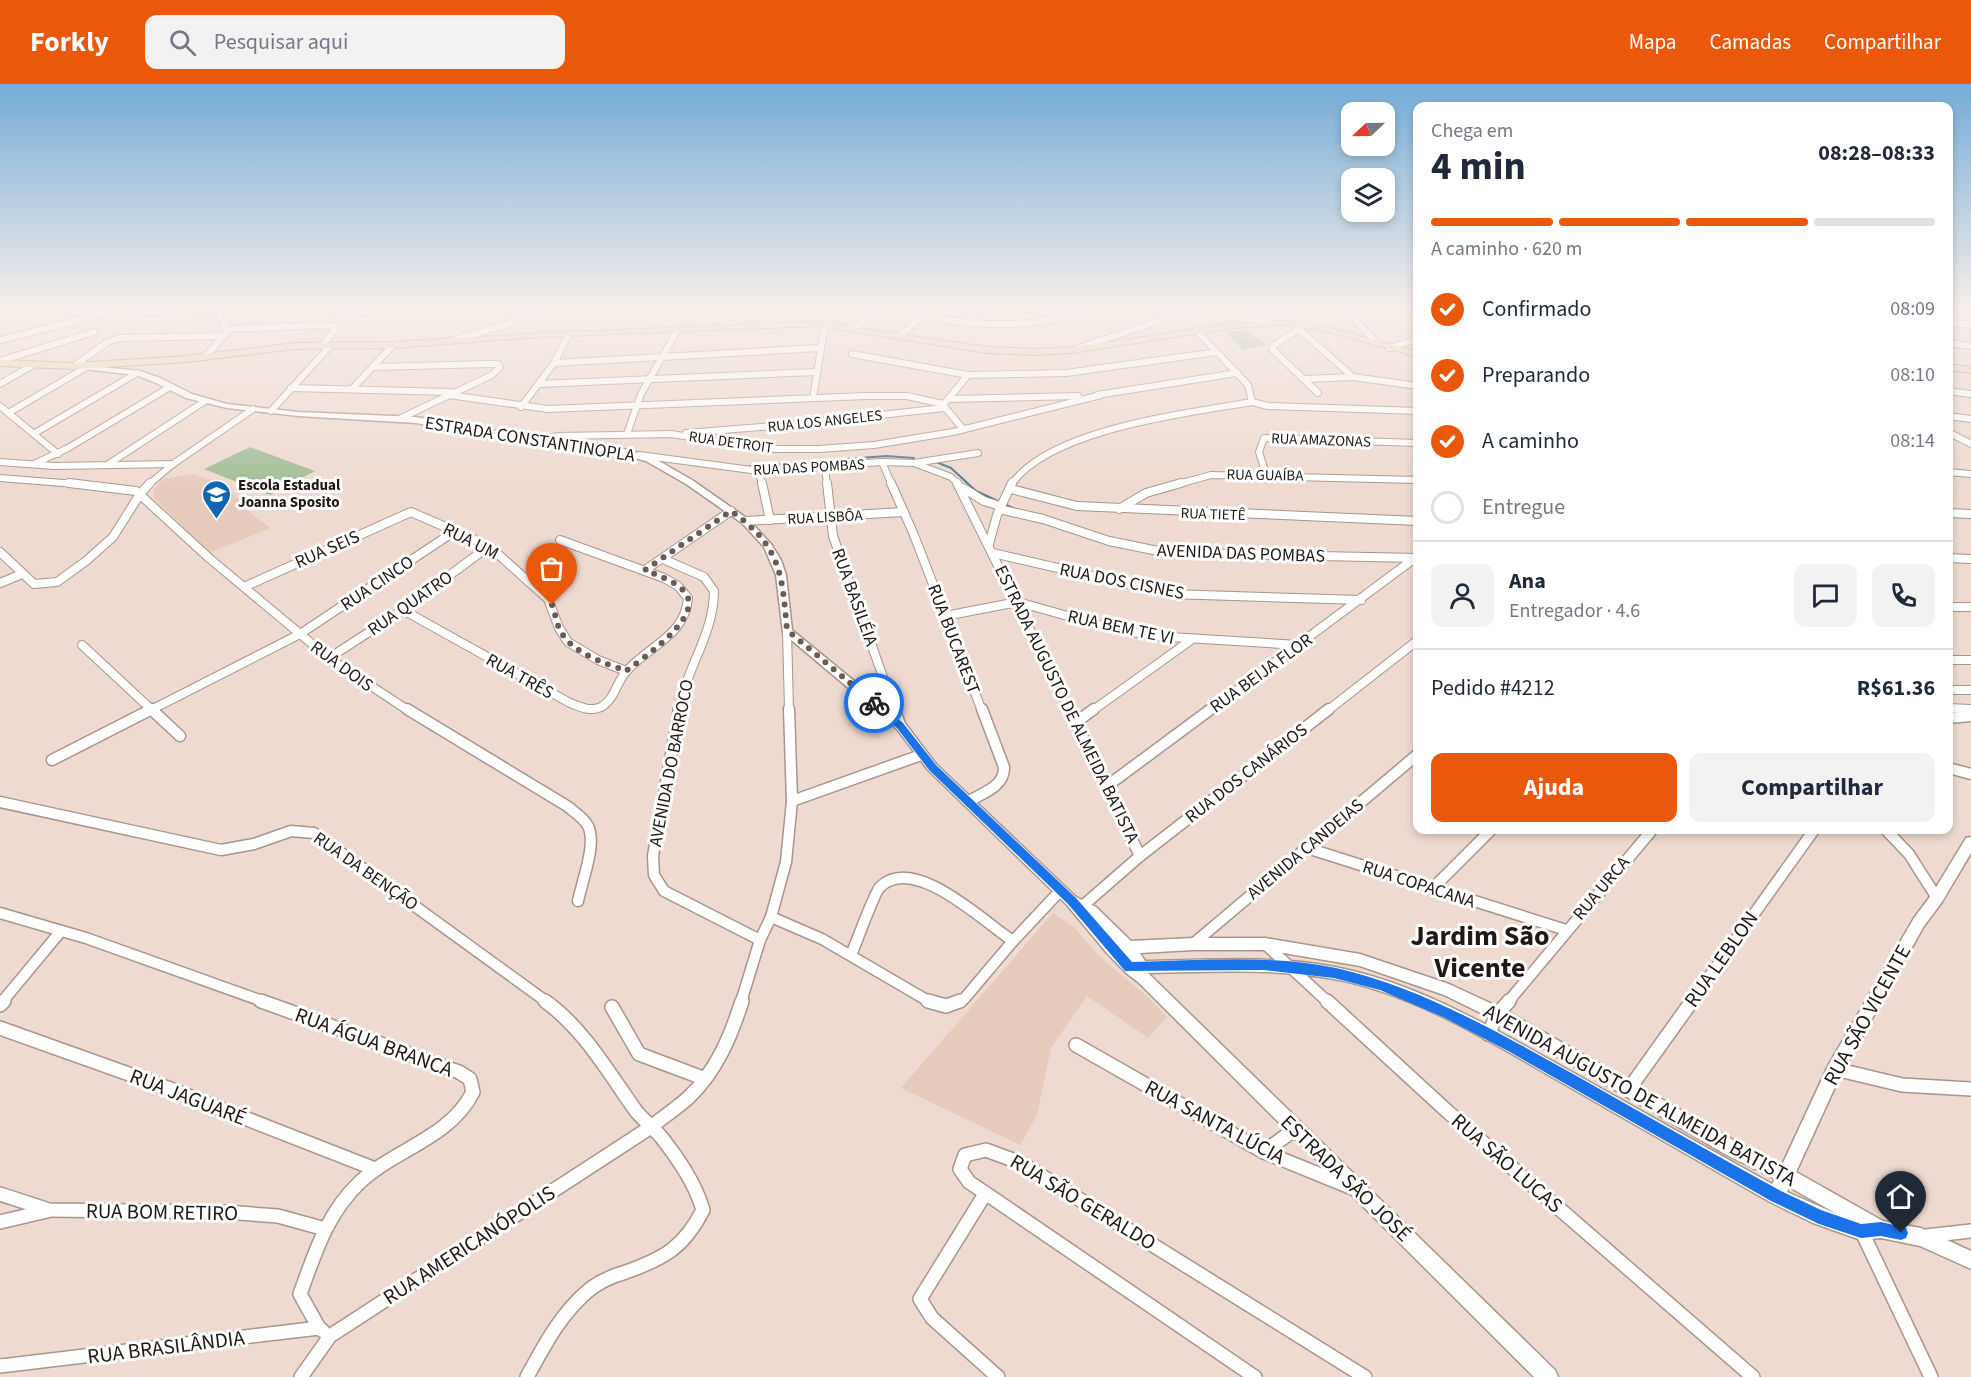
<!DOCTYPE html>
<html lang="pt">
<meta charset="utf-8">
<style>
body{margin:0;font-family:"Source Sans 3",sans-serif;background:#f2f2f3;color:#1f2937;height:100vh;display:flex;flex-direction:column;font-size:22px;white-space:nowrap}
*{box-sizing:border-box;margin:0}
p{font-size:20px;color:#747a83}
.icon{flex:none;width:33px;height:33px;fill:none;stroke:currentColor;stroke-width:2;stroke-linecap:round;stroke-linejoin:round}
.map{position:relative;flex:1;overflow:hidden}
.drawer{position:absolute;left:1413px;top:18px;width:540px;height:732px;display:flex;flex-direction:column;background:#fff;border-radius:12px;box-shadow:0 3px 9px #0003}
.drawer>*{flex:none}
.needle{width:39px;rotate:248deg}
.buttons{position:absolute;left:1341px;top:18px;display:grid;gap:12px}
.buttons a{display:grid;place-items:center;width:54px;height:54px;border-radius:12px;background:#fff;box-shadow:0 3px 9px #0003;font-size:30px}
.pin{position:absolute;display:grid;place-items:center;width:51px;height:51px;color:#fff;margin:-62px -26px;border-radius:50% 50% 50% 0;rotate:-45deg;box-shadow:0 0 6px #0007}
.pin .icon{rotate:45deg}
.courier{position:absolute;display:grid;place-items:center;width:60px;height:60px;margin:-30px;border:4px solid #1a73e8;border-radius:50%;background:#fff;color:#222;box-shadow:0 2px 8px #0007}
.head em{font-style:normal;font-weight:700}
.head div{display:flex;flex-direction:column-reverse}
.head{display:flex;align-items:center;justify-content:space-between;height:102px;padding:0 18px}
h1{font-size:39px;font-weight:700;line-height:45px}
.bar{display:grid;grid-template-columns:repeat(4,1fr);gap:9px 6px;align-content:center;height:72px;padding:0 18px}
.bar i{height:8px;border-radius:4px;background:#e0e1e3}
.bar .on{background:#ea580c}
.bar p{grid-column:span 4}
.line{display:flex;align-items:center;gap:15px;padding:0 18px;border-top:2px solid #e0e1e3}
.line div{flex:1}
.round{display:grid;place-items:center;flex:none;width:63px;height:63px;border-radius:12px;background:#f2f2f3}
ol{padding:0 18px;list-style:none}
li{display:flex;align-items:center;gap:18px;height:66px}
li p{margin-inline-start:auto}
li .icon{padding:6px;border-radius:50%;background:#ea580c;color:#fff;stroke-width:4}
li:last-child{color:#747a83}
li i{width:33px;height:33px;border:3px solid #e0e1e3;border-radius:50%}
.button{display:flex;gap:12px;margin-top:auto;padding:12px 18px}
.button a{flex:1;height:69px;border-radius:12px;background:#ea580c;color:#fff;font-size:24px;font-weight:700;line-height:69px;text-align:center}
.button a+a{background:#f2f2f3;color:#1f2937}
header{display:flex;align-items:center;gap:36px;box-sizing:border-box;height:84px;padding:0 30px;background:#ea580c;color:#fff}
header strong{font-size:28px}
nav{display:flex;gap:33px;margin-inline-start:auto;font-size:21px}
.search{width:420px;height:54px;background:#f2f2f3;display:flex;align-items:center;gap:15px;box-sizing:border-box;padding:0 21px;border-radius:12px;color:#747a83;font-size:22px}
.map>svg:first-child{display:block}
.built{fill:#e6cbbd}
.green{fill:#a2bd96}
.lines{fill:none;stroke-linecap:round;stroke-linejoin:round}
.stream{stroke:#52768a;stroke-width:2}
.minor-far3-casing{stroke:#a8958c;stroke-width:8}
.minor-far2-casing{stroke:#a8958c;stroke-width:10}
.minor-far1-casing{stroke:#a8958c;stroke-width:13}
.minor-casing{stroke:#a8958c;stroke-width:16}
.tertiary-casing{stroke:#a8958c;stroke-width:3}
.secondary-casing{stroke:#a8958c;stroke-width:2}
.minor-far3{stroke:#fff;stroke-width:6}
.minor-far2{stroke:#fff;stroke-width:8}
.minor-far1{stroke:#fff;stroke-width:10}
.minor{stroke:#fff;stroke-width:13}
.tertiary{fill:#fff;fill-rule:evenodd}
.secondary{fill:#ecd9b8;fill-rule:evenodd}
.route{fill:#1a73e8}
.done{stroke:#675c56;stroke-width:6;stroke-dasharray:0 10.8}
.labels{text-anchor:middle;stroke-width:6;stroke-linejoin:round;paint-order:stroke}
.far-street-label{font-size:15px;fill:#1f1814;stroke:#fff}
.far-poi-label{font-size:15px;font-weight:bold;fill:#1f1814;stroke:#fff;text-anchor:start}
.street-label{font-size:18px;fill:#1f1814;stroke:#fff}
.near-street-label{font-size:21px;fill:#1f1814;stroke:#fff}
.near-district-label{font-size:28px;font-weight:bold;fill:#1f1814;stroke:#fff}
</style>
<header>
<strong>Forkly</strong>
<div class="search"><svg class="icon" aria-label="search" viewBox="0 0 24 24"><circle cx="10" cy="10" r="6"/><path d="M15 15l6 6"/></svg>Pesquisar aqui</div>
<nav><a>Mapa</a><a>Camadas</a><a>Compartilhar</a></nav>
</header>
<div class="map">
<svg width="1971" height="1293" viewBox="0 0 1971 1293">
<rect width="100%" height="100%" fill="#eedad0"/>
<g class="built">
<polygon points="193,390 207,395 217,396 242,418 250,429 271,444 209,469 154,414 154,405 163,395"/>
<polygon points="1053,829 1074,843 1098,871 1149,914 1167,933 1148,954 1087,912 1051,964 1037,1031 1020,1061 901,1004"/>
</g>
<g class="green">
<polygon points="1246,246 1267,261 1243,266 1226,248"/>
<polygon points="250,363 315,387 270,411 204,385"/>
</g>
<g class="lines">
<g class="stream">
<polyline points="936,378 951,384 976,407 1017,426"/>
<polyline points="745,383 886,372 914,374"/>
</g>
<defs>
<g id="minor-far3">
<polyline points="330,225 345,230 378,225"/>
<polyline points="1346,225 1376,259"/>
<polyline points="1404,225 1418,236"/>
<polyline points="112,226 136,228 220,225"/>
<path d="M946,236C999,244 1046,241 1097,225"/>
<polyline points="1948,238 1971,241"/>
<polyline points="969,240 979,225"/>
<polyline points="1254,240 1290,225"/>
<polyline points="1302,240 1299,245 1273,262 1272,265 1318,309"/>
<polyline points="856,244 879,225"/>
<polyline points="228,245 323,241 337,243 322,262"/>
<polyline points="1299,245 1353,293"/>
<polyline points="1197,247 1248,301 1252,318"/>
<polyline points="901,251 929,225"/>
<polyline points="0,256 115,227"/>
<polyline points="454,256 505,241 536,225"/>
<polyline points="1948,259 1971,262"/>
<polyline points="1078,264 1195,225"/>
<polyline points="1389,264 1418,255"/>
<polyline points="852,270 968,291 1066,289 1217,268"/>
<polyline points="206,272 228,247 219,232 220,225"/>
<polyline points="0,277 94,248"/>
<polyline points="554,279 820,264"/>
<polyline points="74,282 106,259 119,254 224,252"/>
<polyline points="373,283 489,280 498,280 500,283 492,291 401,334"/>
<polyline points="1304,295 1353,293 1418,302"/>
<polyline points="0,300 33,281"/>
<polyline points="539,300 816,288"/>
<polyline points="291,304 451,308"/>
<polyline points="353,304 393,261"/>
<polyline points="1948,307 1971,310"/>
<polyline points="449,311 548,325 866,312 907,312 943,320"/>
<polyline points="1097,311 1237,289"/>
<polyline points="813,314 825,240"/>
<polyline points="949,315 1078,312"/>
<polyline points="1252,318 1268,322 1418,327"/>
<polyline points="0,322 58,370"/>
<polyline points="521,323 554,279 569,250"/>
<polyline points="271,327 330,262"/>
<polyline points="10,328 85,284"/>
<polyline points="1948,332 1971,335"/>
<polyline points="963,345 943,321 968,291"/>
<polyline points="1948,348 1971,360"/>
<polyline points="35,349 137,289"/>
<polyline points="686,349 798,340 944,324"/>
<polyline points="627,350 641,310 677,247"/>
<polyline points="534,356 559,352 671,350 767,365 819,365 874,361 953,348 1101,311"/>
<polyline points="639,371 759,387 882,378 914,379 978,369"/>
<polyline points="0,378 54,382 173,380"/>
<polyline points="882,378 892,401"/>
<polyline points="914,379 951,393 959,401"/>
<polyline points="34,380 68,364 170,303"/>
<polyline points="107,381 205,317"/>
<polyline points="825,382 827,401"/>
<polyline points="759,387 762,401"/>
<polyline points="1948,388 1971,390"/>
<polyline points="1266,390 1259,368 1264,354 1418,359"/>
<polyline points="0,394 88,401"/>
<polyline points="148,401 173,380 253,325"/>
<path d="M1011,401C1049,345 1188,329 1252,318"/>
<polyline points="1175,401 1211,391 1418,396"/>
</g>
<g id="minor-far2">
<polyline points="69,399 136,407 209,474 329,574 409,627"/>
<polyline points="762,399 770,436"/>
<polyline points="827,399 833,452 895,627"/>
<polyline points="891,399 914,451 982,627"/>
<polyline points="957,399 1070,627"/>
<polyline points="963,404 984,417 1000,422"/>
<polyline points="1011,405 1077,422 1418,437"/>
<polyline points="999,425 1043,435 1109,457 1168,469 1418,474"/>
<polyline points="1119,425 1146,409 1181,399"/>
<polyline points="1948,429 1971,430"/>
<polyline points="745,437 904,428"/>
<polyline points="989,460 997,431 1012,399"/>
<polyline points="0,468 34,500 57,498 86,477 113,453 140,410 150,399"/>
<polyline points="993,469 1170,510 1361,516"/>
<polyline points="1948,474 1971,475"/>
<path d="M663,475L704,493L714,507C714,550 686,585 678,627"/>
<polyline points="645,486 731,427"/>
<polyline points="0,499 22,490"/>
<polyline points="244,503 411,428 489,462 548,515 559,544 568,558 598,576 626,587"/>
<polyline points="1948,523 1971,523"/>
<path d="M403,526L570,619C580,623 591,628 601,623C614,616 616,600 625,589C647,562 685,553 688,514L678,502L664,494L560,456"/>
<polyline points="945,532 1018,518 1103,542 1153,552 1299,561"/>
<polyline points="787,547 789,627"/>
<polyline points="82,561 153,627"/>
<polyline points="329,574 403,526 489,462"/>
<polyline points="1948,576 1971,576"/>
<polyline points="1948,606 1971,606"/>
<polyline points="1948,624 1971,625"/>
<polyline points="149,627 300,550 455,447"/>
<polyline points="1092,627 1191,556"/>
<polyline points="1209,627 1415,474"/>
<polyline points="1327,627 1418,556"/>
</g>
<g id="minor-far1">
<polyline points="151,625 180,652"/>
<path d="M407,625L567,722C574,728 584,734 588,742C597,760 582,797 578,817"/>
<polyline points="679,625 653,772 654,791 664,807 760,856"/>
<polyline points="895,625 900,641"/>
<polyline points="1069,625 1140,772"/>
<polyline points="1948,634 1971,632"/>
<polyline points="1075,639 1094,625"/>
<polyline points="52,676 152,625"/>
<polyline points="1948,684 1971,690"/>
<polyline points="1107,702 1211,625"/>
<polyline points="792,717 921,671"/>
<path d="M969,717C983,709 1005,702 1004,683L982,625"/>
<polyline points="0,718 221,766 254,760 291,747 314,749 547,918"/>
<polyline points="1886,746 1909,770 1937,814"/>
<polyline points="1307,764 1566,846"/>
<polyline points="1433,804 1491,746"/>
<polyline points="1078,826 1140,772 1329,625"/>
<polyline points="0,829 86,854 265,918"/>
<polyline points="771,833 822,855 930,918"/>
<polyline points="1193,860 1418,670"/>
<polyline points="1265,860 1328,918"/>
<path d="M851,871C856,860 874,809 880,803C914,769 985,839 1013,857"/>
<polyline points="2,918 61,847"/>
<polyline points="741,918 760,856 771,833 786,778 792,717 789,625"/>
<polyline points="956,918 964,915 1013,857 1060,807"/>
<polyline points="1508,918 1652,746"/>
<polyline points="1691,918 1814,746"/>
</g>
<g id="minor">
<path d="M261,917L459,988L470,995L473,1008C450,1054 395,1065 360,1098C327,1129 315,1169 300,1210L319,1244"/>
<polyline points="928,917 946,922 960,917"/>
<polyline points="1327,917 1448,1028 1753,1293"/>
<polyline points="0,921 4,917"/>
<polyline points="612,923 639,970 703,994"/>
<polyline points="0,944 168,1004 375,1085"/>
<polyline points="1488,950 1498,930 1509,917"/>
<polyline points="1076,961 1264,1068 1350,1103"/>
<polyline points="1835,985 1902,1001 1971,1005"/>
<polyline points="1629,1005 1692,917"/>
<polyline points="1264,1068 1295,1045"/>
<polyline points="0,1110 49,1126 225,1128 278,1132 325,1145"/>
<polyline points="985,1110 920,1215 932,1234 998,1293"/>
<polyline points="0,1138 47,1127"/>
<polyline points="1861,1146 1931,1293"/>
<polyline points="1926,1152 1971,1147"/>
<polyline points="0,1282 319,1244 323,1247"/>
<path d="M301,1293L330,1252L651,1043C663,1033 677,1024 688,1014C716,988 731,952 742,917"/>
<path d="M527,1293C544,1262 561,1229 589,1206C600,1197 612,1192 626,1188C665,1174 684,1163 703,1126C695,1099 679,1076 662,1054C654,1044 644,1037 636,1027C608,988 584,945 545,917"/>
<polyline points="1255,1293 969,1098 960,1085 965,1071 986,1066 1021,1079 1365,1293"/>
</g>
<path id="tertiary" d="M72,280L140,287L160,294L192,310L227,320L298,328L416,333L517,351L620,364L652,373L692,396L748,435L771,460L781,476L786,491L792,546L904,638L936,680L1076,813L1096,823L1131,857L1193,854H1265L1360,870L1449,900L1503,925L1737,1058L1782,1081L1829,980L1914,834L1932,810L1966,754L1971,753V769L1942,818L1924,842L1841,990L1796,1088L1883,1137L1921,1144L1971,1167V1185L1920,1162L1881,1154L1861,1156L1813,1139L1770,1118C1699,1077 1628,1037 1557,996C1489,957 1412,909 1334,895C1273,884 1210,888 1148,889L1555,1286L1558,1293H1534L1138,898L1126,889L1106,868L1067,821L928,686L896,644L783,549L776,491L764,463L742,439L686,400L646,377L619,370L517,357L416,339L298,332L227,324L186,314L154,298L136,291L75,284H72ZM1193,866H1265L1360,882L1444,911L1493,935L1725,1070L1775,1095L1772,1100C1705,1063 1638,1025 1570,987C1496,946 1419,899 1335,883C1272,871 1208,876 1145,877L1140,869ZM1789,1103L1837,1130L1787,1108Z"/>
<g id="secondary">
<polygon points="1284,237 1327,243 1418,268 1418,273 1326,247 1284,241 1232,244 1073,269 1036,271 987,269 817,242 541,253 393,264 295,265 186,278 74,285 0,282 0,276 74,279 186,272 295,259 393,258 541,249 817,238 987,263 1036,265 1073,263 1232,240"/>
<polygon points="1948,280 1971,283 1971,289 1948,286"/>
</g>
</defs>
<use href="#minor-far3" class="minor-far3-casing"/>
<use href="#minor-far2" class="minor-far2-casing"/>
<use href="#minor-far1" class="minor-far1-casing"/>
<use href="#minor" class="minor-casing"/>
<use href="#tertiary" class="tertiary-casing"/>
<use href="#secondary" class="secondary-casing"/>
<use href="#minor-far3" class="minor-far3"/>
<use href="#minor-far2" class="minor-far2"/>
<use href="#minor-far1" class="minor-far1"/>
<use href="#minor" class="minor"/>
<use href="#tertiary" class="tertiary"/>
<use href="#secondary" class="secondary"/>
</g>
<linearGradient id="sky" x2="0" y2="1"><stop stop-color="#75acd7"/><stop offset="0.55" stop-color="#f7eeea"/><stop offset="1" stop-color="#f7eeea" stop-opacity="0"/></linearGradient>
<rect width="1971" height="406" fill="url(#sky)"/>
<path class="route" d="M874,616L903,639L936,681L1076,814L1132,878C1199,877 1269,870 1336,884C1421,903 1499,949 1575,991C1643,1030 1712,1069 1781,1107L1821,1126L1861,1140L1881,1138L1906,1144L1908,1149L1906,1154L1901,1156L1881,1152L1861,1154L1819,1140L1771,1117L1508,967L1443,933L1380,906L1334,894L1264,886L1125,887L1068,820L929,686L897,644L871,622L870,619Z"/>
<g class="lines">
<path class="done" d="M552,521C555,528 556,537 559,544C570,569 603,578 626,587C642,575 696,538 688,514C683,499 658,492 645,486L731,427C781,462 782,490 787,546L874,619"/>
</g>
<defs>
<symbol id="school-pin" viewBox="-11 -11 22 30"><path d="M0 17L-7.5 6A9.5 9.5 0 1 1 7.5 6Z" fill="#0f67b4" stroke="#fff"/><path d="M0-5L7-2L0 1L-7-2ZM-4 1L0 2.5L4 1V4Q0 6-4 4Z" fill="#fff"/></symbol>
</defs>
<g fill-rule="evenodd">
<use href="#school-pin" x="200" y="394" width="33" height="45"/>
</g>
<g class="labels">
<g class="far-street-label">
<text transform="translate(825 337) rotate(-6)" y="5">RUA LOS ANGELES</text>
<text transform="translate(1321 356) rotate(2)" y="5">RUA AMAZONAS</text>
<text transform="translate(731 358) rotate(8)" y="5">RUA DETROIT</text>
<text transform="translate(809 383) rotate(-3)" y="5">RUA DAS POMBAS</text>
<text transform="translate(1265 391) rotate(1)" y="5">RUA GUAÍBA</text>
<text transform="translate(1213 430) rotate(2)" y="5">RUA TIETÊ</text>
<text transform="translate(825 433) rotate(-3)" y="5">RUA LISBÔA</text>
</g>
<g class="far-poi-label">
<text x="238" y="406">Escola Estadual<tspan x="238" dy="17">Joanna Sposito</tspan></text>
</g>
<g class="street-label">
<text transform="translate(530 355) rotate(9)" y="6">ESTRADA CONSTANTINOPLA</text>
<text transform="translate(471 457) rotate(27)" y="6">RUA UM</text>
<text transform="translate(327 465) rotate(-24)" y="6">RUA SEIS</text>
<text transform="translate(1241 469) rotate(2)" y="6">AVENIDA DAS POMBAS</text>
<text transform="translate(1122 497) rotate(11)" y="6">RUA DOS CISNES</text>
<text transform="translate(377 499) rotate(-34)" y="6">RUA CINCO</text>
<text transform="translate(855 513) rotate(70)" y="6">RUA BASILÉIA</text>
<text transform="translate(410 519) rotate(-35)" y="6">RUA QUATRO</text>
<text transform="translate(1121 543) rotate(12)" y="6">RUA BEM TE VI</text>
<text transform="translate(954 555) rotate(69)" y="6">RUA BUCAREST</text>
<text transform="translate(342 582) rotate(36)" y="6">RUA DOIS</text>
<text transform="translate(1261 589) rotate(-36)" y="6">RUA BEIJA FLOR</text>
<text transform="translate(520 592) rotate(29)" y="6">RUA TRÊS</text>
<text transform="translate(1067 620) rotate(64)" y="6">ESTRADA AUGUSTO DE ALMEIDA BATISTA</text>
<text transform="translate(671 679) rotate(-79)" y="6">AVENIDA DO BARROCO</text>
<text transform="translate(1246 689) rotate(-38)" y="6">RUA DOS CANÁRIOS</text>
<text transform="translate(1305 765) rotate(-40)" y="6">AVENIDA CANDEIAS</text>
<text transform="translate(366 787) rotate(35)" y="6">RUA DA BENÇÃO</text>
<text transform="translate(1419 800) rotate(18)" y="6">RUA COPACANA</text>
<text transform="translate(1601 804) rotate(-50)" y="6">RUA URCA</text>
</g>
<g class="near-street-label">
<text transform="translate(1721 875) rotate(-55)" y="7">RUA LEBLON</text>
<text transform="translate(1867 931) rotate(-61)" y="7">RUA SÃO VICENTE</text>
<text transform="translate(374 958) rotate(20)" y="7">RUA ÁGUA BRANCA</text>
<text transform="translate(1640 1011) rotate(29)" y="7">AVENIDA AUGUSTO DE ALMEIDA BATISTA</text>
<text transform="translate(188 1013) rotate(21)" y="7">RUA JAGUARÉ</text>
<text transform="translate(1215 1038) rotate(28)" y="7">RUA SANTA LÚCIA</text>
<text transform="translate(1507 1079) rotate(41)" y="7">RUA SÃO LUCAS</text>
<text transform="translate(1346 1094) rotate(44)" y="7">ESTRADA SÃO JOSÉ</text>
<text transform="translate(1083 1118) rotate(31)" y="7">RUA SÃO GERALDO</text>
<text transform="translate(162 1128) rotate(1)" y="7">RUA BOM RETIRO</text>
<text transform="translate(469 1161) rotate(-33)" y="7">RUA AMERICANÓPOLIS</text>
<text transform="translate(166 1263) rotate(-7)" y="7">RUA BRASILÂNDIA</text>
</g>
<g class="near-district-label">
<text x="1480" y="861">Jardim São<tspan x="1480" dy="32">Vicente</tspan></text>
</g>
</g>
</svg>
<div class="buttons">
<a><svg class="needle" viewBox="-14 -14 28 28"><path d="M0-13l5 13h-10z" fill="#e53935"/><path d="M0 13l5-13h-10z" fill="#747a83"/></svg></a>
<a><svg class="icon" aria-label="layers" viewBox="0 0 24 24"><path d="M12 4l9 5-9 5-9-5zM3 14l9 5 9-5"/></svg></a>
</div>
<div class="pin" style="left:552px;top:521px;background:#ea580c"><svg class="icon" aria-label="bag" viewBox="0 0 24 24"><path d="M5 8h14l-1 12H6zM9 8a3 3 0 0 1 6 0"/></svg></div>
<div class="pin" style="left:1901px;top:1149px;background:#1f2937"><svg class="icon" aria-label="home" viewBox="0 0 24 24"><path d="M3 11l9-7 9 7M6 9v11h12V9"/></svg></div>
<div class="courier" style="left:874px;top:619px"><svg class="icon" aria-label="bike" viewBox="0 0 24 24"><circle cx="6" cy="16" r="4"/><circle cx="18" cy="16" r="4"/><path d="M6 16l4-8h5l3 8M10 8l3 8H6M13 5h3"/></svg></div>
<section class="drawer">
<div class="head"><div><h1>4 min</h1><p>Chega em</p></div><em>08:28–08:33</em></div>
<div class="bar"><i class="on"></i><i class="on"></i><i class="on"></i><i></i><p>A caminho · 620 m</p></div>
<ol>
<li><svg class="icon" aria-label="check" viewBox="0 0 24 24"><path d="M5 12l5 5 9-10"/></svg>Confirmado<p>08:09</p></li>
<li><svg class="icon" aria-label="check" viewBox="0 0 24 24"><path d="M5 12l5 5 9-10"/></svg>Preparando<p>08:10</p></li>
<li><svg class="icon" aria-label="check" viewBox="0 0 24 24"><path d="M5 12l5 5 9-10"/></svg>A caminho<p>08:14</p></li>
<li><i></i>Entregue</li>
</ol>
<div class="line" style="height:108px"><a class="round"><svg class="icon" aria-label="person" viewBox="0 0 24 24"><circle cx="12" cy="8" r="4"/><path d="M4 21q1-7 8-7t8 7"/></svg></a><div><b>Ana</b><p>Entregador · 4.6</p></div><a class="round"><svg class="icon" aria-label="chat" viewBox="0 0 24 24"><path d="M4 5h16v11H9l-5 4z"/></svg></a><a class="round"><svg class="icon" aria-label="phone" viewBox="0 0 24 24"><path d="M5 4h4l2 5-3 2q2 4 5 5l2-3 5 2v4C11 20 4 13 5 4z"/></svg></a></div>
<div class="line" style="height:78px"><div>Pedido #4212</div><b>R$61.36</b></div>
<div class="button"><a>Ajuda</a><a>Compartilhar</a></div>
</section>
</div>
